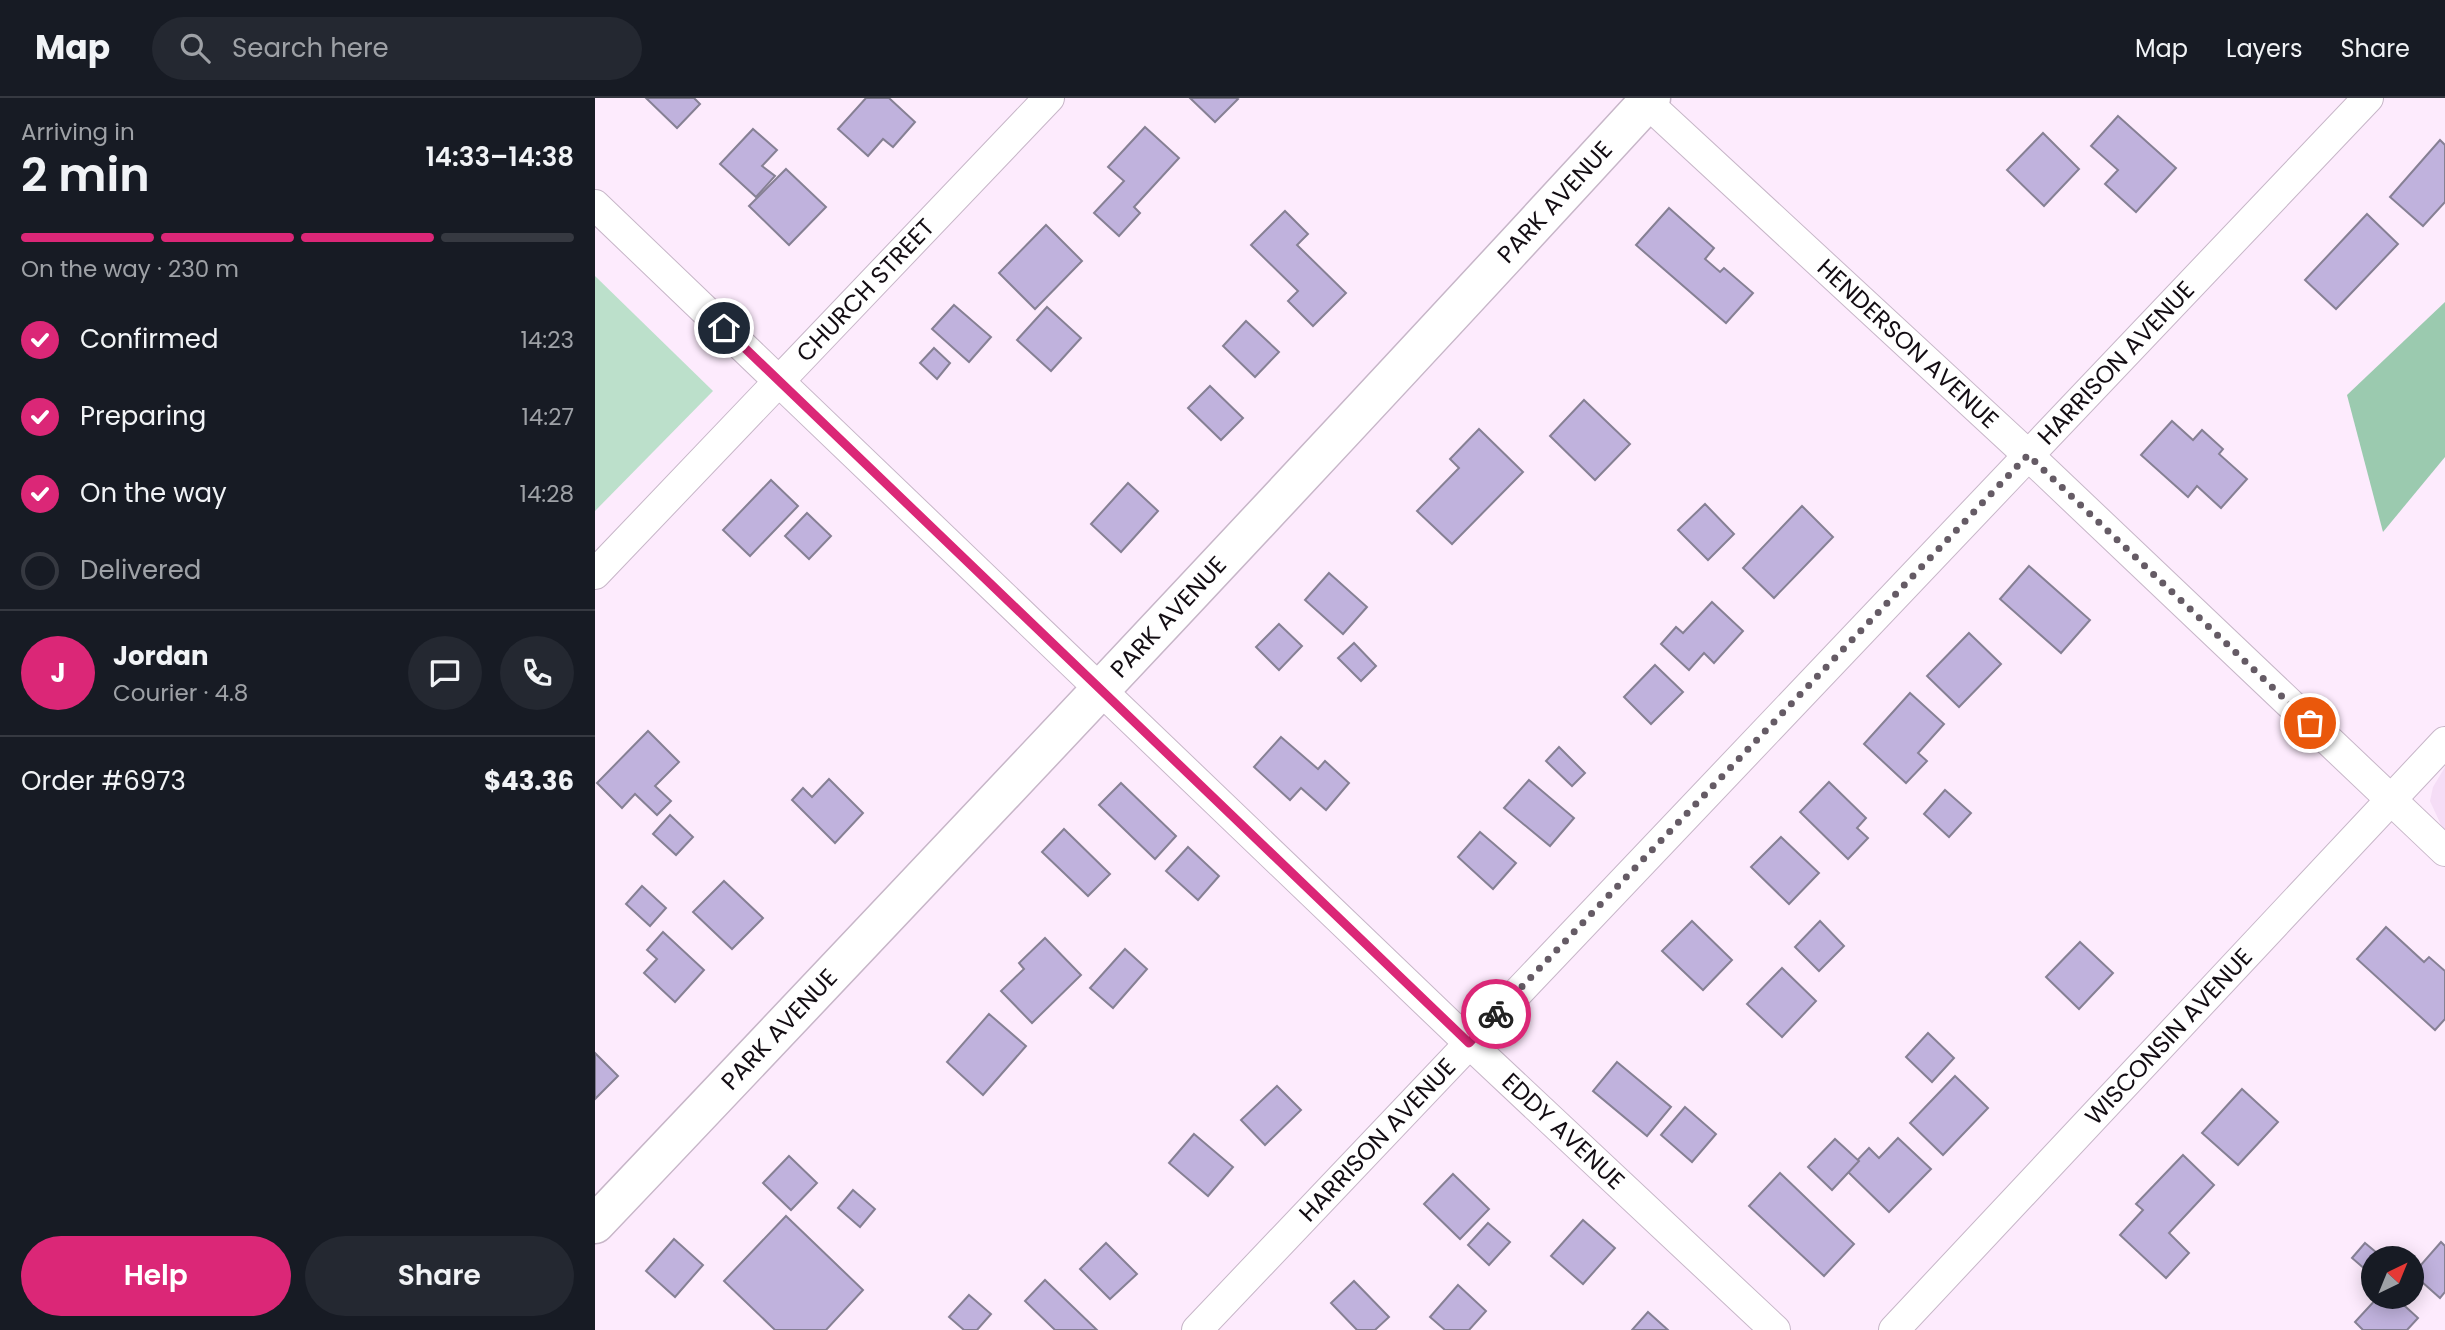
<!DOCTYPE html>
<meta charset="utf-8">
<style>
body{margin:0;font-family:Poppins,sans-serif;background:#242831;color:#f1f3f6;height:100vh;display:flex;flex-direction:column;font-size:26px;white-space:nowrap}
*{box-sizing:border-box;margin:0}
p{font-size:23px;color:#9ea1a6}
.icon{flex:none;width:38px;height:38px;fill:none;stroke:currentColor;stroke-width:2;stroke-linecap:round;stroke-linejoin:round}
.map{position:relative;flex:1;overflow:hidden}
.drawer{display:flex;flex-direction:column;background:#171b24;width:595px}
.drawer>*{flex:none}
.needle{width:46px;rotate:43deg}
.buttons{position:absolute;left:1766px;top:1148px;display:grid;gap:14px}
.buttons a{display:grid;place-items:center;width:63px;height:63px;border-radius:50%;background:#171b24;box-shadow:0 4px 18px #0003;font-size:35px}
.pin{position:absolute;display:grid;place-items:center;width:60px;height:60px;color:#fff;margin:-30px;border:4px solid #fff;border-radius:50%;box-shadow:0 2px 7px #0007}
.courier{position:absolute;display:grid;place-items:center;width:70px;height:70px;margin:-35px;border:5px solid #db2777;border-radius:50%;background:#fff;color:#222;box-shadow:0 2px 9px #0007}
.overview em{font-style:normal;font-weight:600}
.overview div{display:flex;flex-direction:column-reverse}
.overview{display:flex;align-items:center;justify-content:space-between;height:119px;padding:0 21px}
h1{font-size:46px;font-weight:600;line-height:52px}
.bar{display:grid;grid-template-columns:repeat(4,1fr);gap:10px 7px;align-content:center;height:84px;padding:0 21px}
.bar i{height:9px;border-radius:5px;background:#363941}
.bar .selected{background:#db2777}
.bar p{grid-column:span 4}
.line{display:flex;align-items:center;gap:18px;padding:0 21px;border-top:2px solid #363941}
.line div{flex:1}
.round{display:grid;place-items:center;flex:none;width:74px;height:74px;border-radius:37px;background:#242831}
ol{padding:0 21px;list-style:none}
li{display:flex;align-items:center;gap:21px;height:77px}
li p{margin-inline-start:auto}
li .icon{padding:7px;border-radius:50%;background:#db2777;color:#fff;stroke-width:4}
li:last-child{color:#9ea1a6}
li i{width:38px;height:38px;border:4px solid #363941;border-radius:50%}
.cta{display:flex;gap:14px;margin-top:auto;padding:14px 21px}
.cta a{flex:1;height:80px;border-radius:42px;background:#db2777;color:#fff;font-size:28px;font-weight:600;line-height:80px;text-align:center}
.cta a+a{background:#242831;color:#f1f3f6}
header{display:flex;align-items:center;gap:42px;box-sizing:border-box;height:98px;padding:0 35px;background:#171b24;border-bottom:2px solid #363941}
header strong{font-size:33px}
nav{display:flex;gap:38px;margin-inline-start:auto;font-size:24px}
.search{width:490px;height:63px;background:#242831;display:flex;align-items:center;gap:18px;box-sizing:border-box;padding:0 24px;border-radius:38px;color:#9ea1a6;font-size:26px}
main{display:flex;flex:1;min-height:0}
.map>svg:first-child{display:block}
.built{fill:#f5ddf6}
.green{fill:#bce0cb}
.forest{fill:#9bcaaf}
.building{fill:#c0b2dd;stroke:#868094;stroke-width:2}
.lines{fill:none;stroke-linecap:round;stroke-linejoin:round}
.street-casing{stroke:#c7b6c8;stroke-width:32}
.secondary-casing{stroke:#c7b6c8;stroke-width:41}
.street{stroke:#fff;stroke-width:30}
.secondary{stroke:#fff;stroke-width:38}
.done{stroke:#655b65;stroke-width:7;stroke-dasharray:0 12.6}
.route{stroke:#db2777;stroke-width:9}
.labels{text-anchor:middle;stroke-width:7;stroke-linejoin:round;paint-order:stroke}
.street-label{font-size:24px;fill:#130d13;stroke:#fff}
</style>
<header>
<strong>Map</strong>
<div class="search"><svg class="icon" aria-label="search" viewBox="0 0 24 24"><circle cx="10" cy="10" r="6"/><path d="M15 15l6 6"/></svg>Search here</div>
<nav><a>Map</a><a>Layers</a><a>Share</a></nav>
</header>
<main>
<section class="drawer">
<div class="overview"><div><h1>2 min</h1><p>Arriving in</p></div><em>14:33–14:38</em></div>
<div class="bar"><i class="selected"></i><i class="selected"></i><i class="selected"></i><i></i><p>On the way · 230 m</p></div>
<ol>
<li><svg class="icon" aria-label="check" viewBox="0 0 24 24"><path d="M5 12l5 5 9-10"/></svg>Confirmed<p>14:23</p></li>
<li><svg class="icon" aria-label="check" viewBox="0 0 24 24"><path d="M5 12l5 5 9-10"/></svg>Preparing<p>14:27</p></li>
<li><svg class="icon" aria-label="check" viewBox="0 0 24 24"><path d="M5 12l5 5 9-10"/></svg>On the way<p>14:28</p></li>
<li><i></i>Delivered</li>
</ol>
<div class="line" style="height:126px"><b class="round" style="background:#db2777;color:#fff">J</b><div><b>Jordan</b><p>Courier · 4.8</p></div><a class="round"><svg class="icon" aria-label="chat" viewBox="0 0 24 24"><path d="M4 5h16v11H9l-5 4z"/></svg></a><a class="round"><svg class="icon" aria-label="phone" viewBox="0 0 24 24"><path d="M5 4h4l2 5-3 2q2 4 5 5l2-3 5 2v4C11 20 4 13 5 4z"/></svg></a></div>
<div class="line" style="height:91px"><div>Order #6973</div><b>$43.36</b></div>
<div class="cta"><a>Help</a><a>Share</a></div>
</section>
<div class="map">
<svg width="1850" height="1232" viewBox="0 0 1850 1232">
<rect width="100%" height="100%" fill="#fdebfd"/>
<polygon class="built" points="1850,669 1850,732 1846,727 1835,703 1838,689"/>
<polygon class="green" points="0,178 118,293 0,413"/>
<polygon class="forest" points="1850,204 1850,359 1788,434 1752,297"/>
<g class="building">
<polygon points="51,0 99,0 105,6 82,30"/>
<polygon points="271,0 294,0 320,24 298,49 288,41 273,58 243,31"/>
<polygon points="595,0 641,0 643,1 620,24"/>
<polygon points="1523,18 1581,70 1541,114 1510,86 1523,72 1496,48"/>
<polygon points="550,29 584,60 539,109 545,115 524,138 499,115 529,83 513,69"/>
<polygon points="158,31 182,52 167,68 180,78 161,99 125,66"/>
<polygon points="1448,35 1484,71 1449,108 1412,72"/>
<polygon points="1845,42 1850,47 1850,104 1828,128 1795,99"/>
<polygon points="191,71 231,109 194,147 154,108"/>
<polygon points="1074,110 1119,150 1110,161 1125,174 1129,170 1158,195 1131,225 1041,147"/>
<polygon points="690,113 713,136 702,147 751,195 718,228 693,203 703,193 656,147"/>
<polygon points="1772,116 1803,146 1741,211 1710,182"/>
<polygon points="451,127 487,163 440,211 404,175"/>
<polygon points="359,207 396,239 374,264 337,231"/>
<polygon points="452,209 486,240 456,273 422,242"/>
<polygon points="651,223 684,254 660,279 628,248"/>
<polygon points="339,250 355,265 342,281 325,265"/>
<polygon points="615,288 648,320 626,342 593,310"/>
<polygon points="989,302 1035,346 1000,382 955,338"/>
<polygon points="1577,323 1598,342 1607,332 1628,351 1624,356 1652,381 1626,410 1602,388 1593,399 1546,357"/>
<polygon points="884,331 928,374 857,446 822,413 864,370 855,361"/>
<polygon points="176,382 203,408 155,458 128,432"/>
<polygon points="533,385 563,413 526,454 496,426"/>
<polygon points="1110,406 1139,436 1113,462 1083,432"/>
<polygon points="1207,408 1238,439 1179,500 1148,470"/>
<polygon points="212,415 236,438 214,461 190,438"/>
<polygon points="1434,468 1495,522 1466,555 1405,501"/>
<polygon points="734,475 772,509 748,536 710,502"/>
<polygon points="1117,504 1148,533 1119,565 1109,555 1094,572 1066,546 1081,529 1088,535"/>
<polygon points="684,526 707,548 684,572 661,549"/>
<polygon points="1374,535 1406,566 1364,609 1332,578"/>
<polygon points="759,545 781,568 766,583 743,560"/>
<polygon points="1060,567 1088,594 1056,626 1029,599"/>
<polygon points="1315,595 1349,626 1323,655 1332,663 1311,685 1269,646"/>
<polygon points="53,633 84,664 60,688 76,703 62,717 40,696 27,710 2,685"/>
<polygon points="686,639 723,671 730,663 754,685 731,712 706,690 695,702 659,669"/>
<polygon points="964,649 990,675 977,688 951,663"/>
<polygon points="234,681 268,715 240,745 197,702 208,690 217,699"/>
<polygon points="934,682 979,720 955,748 909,710"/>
<polygon points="1234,684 1271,720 1262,730 1273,740 1253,761 1205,714"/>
<polygon points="526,685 581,738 560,761 504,707"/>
<polygon points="1350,692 1376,715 1354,739 1329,716"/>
<polygon points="75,717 98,739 81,757 58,736"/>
<polygon points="469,731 515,776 493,798 447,754"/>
<polygon points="885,734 921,765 898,791 863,759"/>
<polygon points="1186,739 1224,775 1194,806 1156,769"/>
<polygon points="593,749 624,778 603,802 571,773"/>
<polygon points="129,783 168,820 137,851 98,814"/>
<polygon points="47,788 71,810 55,828 31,806"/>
<polygon points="1097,823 1137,862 1108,892 1067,853"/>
<polygon points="1225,823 1249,848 1224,873 1200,849"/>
<polygon points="1791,829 1829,864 1834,859 1850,873 1850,921 1840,932 1762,861"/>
<polygon points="68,834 109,872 80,904 49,875 62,861 52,852"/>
<polygon points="450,840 486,877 437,925 406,893 429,871 424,865"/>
<polygon points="1485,844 1518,875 1484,911 1451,879"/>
<polygon points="530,851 552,871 518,910 495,890"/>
<polygon points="1187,870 1221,903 1187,939 1152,906"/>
<polygon points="394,916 431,948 388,997 352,964"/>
<polygon points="1333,935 1359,960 1337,984 1311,959"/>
<polygon points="0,955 23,978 0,1001"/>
<polygon points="1022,964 1076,1009 1052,1038 998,993"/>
<polygon points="1360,978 1393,1010 1348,1057 1315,1025"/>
<polygon points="682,988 706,1012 670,1047 646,1022"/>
<polygon points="1647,991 1683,1024 1643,1067 1607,1035"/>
<polygon points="1090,1009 1121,1036 1097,1064 1066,1037"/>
<polygon points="599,1036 638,1069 613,1098 574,1065"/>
<polygon points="1303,1040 1336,1071 1294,1114 1252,1073 1274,1050 1284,1060"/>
<polygon points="1240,1041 1264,1063 1237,1092 1213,1069"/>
<polygon points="1588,1057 1619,1087 1574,1135 1594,1155 1571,1180 1525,1137 1548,1112 1541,1106"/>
<polygon points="194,1058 222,1085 196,1112 168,1085"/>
<polygon points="1185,1075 1259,1146 1229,1178 1154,1108"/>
<polygon points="858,1076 894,1111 865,1141 829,1106"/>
<polygon points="258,1092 280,1111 265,1129 243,1110"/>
<polygon points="191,1118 268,1192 231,1232 180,1232 129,1183"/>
<polygon points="988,1122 1020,1150 988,1186 956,1158"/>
<polygon points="893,1125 915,1144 894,1167 873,1147"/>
<polygon points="79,1141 108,1167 80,1199 51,1173"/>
<polygon points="1846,1144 1850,1148 1850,1194 1845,1200 1818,1176"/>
<polygon points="511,1145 542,1176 515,1201 485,1171"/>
<polygon points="1770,1145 1788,1160 1778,1160 1778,1178 1757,1160"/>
<polygon points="450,1182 502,1232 460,1232 430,1203"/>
<polygon points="759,1183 794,1219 780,1232 762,1232 736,1205"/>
<polygon points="863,1187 891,1213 874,1232 850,1232 835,1219"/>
<polygon points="374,1197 396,1216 382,1232 369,1232 354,1219"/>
<polygon points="1783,1199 1800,1199 1823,1220 1812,1232 1768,1232 1760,1224"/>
<polygon points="1053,1214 1073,1232 1037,1232"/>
</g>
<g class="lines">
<defs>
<g id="street">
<path id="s1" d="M1047,0L1433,357L1850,753"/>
<path id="s2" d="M0,107L874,945L1180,1232"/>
<path id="s3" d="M0,476L454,0"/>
<path id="s4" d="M602,1232L1773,0"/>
<path id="s5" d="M1299,1232L1850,644"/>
</g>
<g id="secondary">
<path id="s6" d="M0,1126C354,753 708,379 1056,0"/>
</g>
</defs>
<use href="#street" class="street-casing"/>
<use href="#secondary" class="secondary-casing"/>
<use href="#street" class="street"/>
<use href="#secondary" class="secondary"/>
</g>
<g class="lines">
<polyline class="done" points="901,916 1433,357 1715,625"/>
<polyline class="route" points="129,230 874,945 901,916"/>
</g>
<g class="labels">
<g class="street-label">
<text dy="8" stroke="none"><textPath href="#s6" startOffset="1402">PARK AVENUE</textPath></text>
<text dy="8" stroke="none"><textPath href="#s3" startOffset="392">CHURCH STREET</textPath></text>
<text dy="8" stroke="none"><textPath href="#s1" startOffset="362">HENDERSON AVENUE</textPath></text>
<text dy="8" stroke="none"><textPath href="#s4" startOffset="1334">HARRISON AVENUE</textPath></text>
<text dy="8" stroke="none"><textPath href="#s6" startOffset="835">PARK AVENUE</textPath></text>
<text dy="8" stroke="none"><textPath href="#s6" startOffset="268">PARK AVENUE</textPath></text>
<text dy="8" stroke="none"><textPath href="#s5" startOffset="402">WISCONSIN AVENUE</textPath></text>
<text dy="8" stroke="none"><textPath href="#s2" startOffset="1340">EDDY AVENUE</textPath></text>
<text dy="8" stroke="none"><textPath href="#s4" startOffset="262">HARRISON AVENUE</textPath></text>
</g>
</g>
</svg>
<div class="buttons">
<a><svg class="needle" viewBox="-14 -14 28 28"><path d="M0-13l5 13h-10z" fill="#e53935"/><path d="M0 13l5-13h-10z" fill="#9ea1a6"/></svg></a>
</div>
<div class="pin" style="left:1715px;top:625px;background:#ea580c"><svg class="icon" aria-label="bag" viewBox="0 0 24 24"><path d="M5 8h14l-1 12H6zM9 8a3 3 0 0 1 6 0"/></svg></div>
<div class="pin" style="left:129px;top:230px;background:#1f2937"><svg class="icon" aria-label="home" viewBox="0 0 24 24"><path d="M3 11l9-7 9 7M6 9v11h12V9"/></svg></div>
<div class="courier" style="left:901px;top:916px"><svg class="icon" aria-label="bike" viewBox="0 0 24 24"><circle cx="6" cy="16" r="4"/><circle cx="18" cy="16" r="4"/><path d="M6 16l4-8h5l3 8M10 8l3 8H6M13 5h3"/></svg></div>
</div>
</main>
